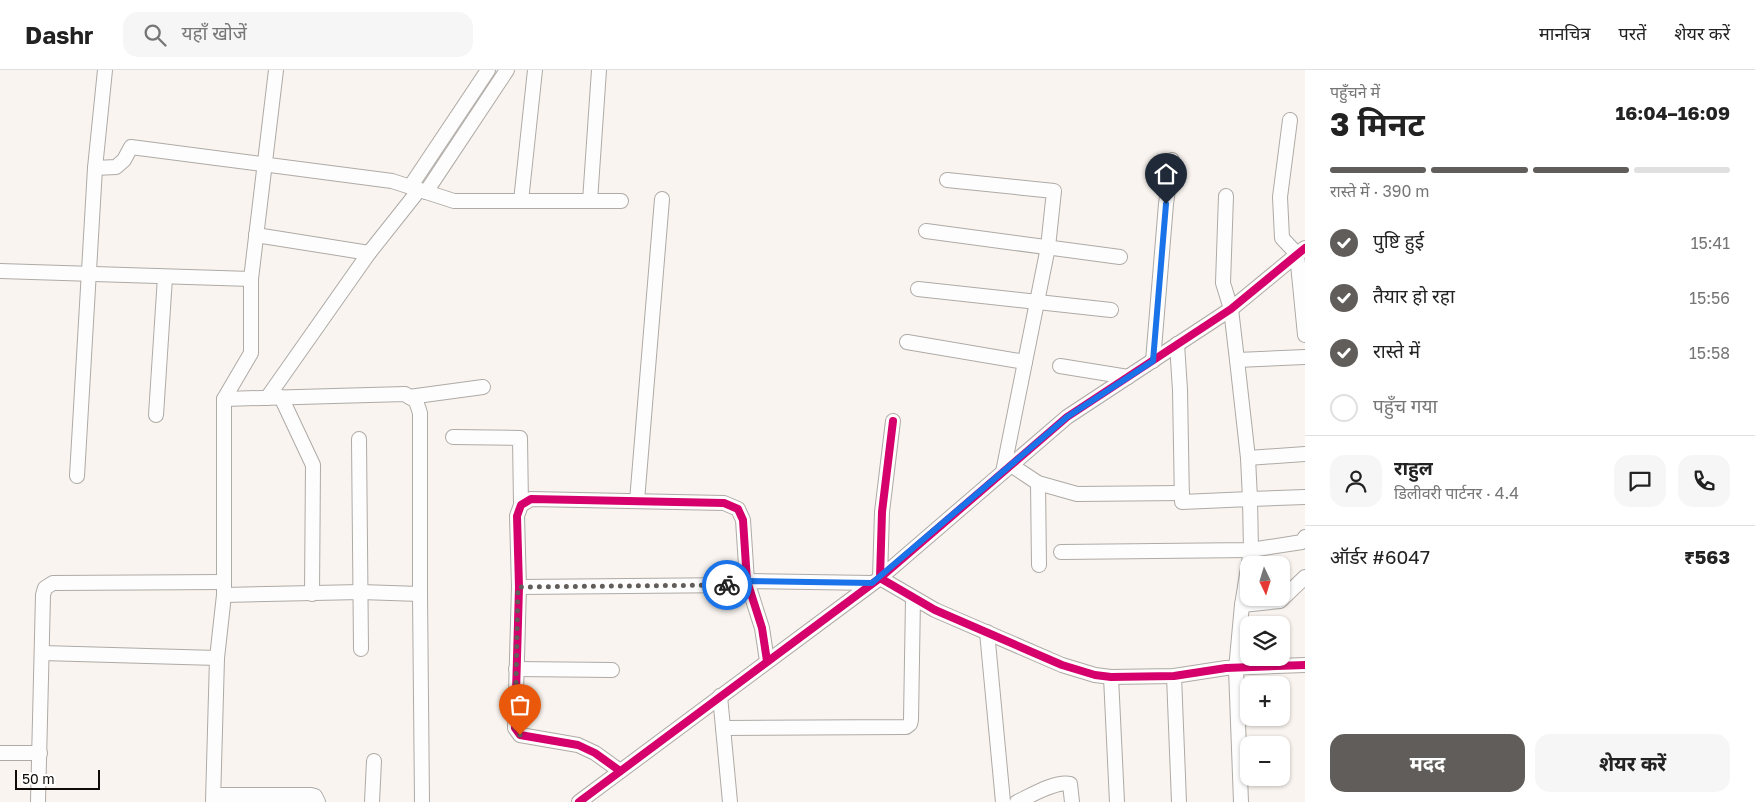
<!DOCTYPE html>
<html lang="hi">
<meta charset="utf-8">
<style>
body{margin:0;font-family:"Golos Text","Noto Sans Devanagari",sans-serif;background:#f6f6f6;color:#222;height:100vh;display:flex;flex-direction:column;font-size:19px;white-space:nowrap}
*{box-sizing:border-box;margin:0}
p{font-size:16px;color:#767676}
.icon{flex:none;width:28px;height:28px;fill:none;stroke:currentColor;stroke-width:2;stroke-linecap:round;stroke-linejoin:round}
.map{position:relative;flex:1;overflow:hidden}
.panel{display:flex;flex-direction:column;background:#fff;width:450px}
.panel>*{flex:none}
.needle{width:32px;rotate:176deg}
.fabs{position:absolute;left:1240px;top:486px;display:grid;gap:10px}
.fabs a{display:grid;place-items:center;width:50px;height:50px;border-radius:10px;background:#fff;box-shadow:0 1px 4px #0004;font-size:25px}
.scale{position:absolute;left:15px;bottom:12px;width:85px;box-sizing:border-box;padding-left:5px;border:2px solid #0e0b09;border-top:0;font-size:14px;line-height:18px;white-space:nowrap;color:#0e0b09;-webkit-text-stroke:4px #fff;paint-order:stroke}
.pin{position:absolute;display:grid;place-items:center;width:42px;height:42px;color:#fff;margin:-51px -21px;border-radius:50% 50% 50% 0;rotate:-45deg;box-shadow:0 0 5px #0007}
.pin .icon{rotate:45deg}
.courier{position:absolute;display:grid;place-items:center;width:50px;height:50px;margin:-25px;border:4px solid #1a73e8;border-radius:50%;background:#fff;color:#222;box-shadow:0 1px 6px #0007}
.summary em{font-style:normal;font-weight:700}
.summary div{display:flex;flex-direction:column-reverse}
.summary{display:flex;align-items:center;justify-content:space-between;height:85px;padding:0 25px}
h1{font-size:32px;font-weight:700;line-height:38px}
.bar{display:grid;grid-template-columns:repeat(4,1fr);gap:8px 5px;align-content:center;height:60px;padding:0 25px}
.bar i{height:6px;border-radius:4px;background:#e0e0e0}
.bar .current{background:#605d5a}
.bar p{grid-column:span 4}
.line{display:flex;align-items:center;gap:12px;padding:0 25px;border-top:1px solid #e0e0e0}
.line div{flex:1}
.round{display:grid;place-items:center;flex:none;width:52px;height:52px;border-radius:15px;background:#f6f6f6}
ol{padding:0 25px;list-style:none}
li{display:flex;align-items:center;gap:15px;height:55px}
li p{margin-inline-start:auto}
li .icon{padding:5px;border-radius:50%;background:#605d5a;color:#fff;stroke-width:4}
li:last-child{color:#767676}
li i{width:28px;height:28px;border:2px solid #e0e0e0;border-radius:50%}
.button{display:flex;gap:10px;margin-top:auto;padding:10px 25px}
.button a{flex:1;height:58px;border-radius:15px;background:#605d5a;color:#fff;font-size:20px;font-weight:700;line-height:58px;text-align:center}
.button a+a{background:#f6f6f6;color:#222}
header{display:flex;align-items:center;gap:30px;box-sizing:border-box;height:70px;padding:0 25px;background:#fff;border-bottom:1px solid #e0e0e0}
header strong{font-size:24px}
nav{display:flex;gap:28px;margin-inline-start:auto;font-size:18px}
.search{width:350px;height:45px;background:#f6f6f6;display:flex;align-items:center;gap:12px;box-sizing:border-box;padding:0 18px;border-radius:15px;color:#767676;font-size:19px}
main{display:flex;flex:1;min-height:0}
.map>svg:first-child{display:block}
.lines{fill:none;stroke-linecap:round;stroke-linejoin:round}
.minor-casing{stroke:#aeaaa6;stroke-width:16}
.minor{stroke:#fefdfd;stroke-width:14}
.cycleway-casing{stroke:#fff;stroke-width:11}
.cycleway{stroke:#d6006c;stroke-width:8}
.done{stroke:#605d5a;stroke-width:5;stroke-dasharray:0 9}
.route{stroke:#1a73e8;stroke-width:6}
</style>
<header>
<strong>Dashr</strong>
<div class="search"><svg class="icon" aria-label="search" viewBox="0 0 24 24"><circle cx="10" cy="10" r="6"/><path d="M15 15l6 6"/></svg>यहाँ खोजें</div>
<nav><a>मानचित्र</a><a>परतें</a><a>शेयर करें</a></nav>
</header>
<main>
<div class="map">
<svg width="1305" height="732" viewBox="0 0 1305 732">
<rect width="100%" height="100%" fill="#f9f4ef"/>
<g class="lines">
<defs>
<g id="minor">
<polyline points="1290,50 1280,127 1282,168 1297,184 1305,265"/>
<polyline points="95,98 116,97 124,90 131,77 392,111 454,131 621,131"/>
<polyline points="947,110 1054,121 1048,177 1003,402"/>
<polyline points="410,117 488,0"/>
<polyline points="426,122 507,0"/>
<polyline points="1226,126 1223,213 1231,239 1237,290 1248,388 1250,429 1305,427"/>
<polyline points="521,131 535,0"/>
<polyline points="590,131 599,0"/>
<polyline points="926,161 1120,187"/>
<polyline points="256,165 369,183 419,120"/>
<polyline points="0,201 251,209 276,0"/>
<polyline points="918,219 1111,240"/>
<polyline points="907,272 1025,292"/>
<polyline points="1177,274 1180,320 1182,432 1250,429 1251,480 1242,535 1236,599 1241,732"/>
<polyline points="1237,290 1305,287"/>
<polyline points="1153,291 1166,134 1172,90"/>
<polyline points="1060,296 1128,307"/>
<polyline points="281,327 313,395 312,524"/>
<polyline points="409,327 483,317"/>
<polyline points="267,328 369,183"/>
<polyline points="224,329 405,324 416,331 420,343 420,524 422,732"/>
<polyline points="156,345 165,207"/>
<polyline points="893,351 882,442 880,508 1067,347 1231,239 1305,178"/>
<polyline points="453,367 520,368 521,435"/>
<polyline points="359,369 361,579"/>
<polyline points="1248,388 1305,384"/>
<polyline points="1011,395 1038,413 1077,424 1182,423"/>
<polyline points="77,406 95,98 105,0"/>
<polyline points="1038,413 1039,495"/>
<polyline points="637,431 662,129"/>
<polyline points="1061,482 1251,480 1302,472 1305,467"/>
<polyline points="519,517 739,515 747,511 872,513"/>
<polyline points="224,525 361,522 420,524"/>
<polyline points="1242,535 1280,531 1305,507"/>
<polyline points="987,562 1003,732"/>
<polyline points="42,583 217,588"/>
<polyline points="516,599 612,600"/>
<polyline points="1174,606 1179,732"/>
<polyline points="1111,607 1117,732"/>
<polyline points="720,626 730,732"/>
<polyline points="723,658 906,657 910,654 911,650 913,528"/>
<polyline points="0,683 40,683"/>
<polyline points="620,701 595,683 578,675 520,665 515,658 519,517 517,446 521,435 531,429 724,433 738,439 743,450 747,511 762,558 767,591"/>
<polyline points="214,725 311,725 315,726 318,732"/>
<polyline points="38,732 43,525 45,518 53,513 224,512"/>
<polyline points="213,732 217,588 224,525 224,329 251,283 251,209"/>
<polyline points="372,732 374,691"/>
<polyline points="579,732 880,508 935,540 1062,595 1095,605 1111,607 1174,606 1226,598 1305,595"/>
<path d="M1017,732C1030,726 1057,710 1070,714L1072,732"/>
</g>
</defs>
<use href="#minor" class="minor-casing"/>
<use href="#minor" class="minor"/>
<defs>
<g id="cycleway">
<polyline points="893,351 882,442 880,508 1067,347 1231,239 1305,178"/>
<polyline points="620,701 595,683 578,675 520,665 515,658 519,517 517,446 521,435 531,429 724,433 738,439 743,450 747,511 762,558 767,591"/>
<polyline points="579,732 880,508 935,540 1062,595 1095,605 1111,607 1174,606 1226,598 1305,595"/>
</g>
</defs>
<use href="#cycleway" class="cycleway-casing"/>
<use href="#cycleway" class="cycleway"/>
</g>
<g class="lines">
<polyline class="done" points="520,665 515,658 518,517 727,515"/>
<polyline class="route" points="727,515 738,515 747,511 872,513 1067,347 1153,291 1166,134"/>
</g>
</svg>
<div class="fabs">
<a><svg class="needle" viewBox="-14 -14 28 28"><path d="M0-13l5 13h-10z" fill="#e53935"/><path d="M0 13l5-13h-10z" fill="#767676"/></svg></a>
<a><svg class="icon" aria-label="layers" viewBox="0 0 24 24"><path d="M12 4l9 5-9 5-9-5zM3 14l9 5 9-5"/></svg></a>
<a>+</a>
<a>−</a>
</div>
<div class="scale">50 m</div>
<div class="pin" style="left:520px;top:665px;background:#ea580c"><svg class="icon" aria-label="bag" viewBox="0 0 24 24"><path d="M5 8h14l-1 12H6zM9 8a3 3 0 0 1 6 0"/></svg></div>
<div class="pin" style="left:1166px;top:134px;background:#1f2937"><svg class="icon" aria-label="home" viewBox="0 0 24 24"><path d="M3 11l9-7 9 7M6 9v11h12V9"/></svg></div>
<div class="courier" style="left:727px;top:515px"><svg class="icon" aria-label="bike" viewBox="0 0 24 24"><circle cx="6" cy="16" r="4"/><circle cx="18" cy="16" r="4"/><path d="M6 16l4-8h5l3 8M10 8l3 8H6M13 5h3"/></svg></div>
</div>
<section class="panel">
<div class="summary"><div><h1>3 मिनट</h1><p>पहुँचने में</p></div><em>16:04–16:09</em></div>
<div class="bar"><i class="current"></i><i class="current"></i><i class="current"></i><i></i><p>रास्ते में · 390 m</p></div>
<ol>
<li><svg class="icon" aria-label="check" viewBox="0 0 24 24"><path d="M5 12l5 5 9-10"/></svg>पुष्टि हुई<p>15:41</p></li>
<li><svg class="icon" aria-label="check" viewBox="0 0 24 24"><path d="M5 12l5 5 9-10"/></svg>तैयार हो रहा<p>15:56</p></li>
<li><svg class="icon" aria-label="check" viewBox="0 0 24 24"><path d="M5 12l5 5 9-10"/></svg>रास्ते में<p>15:58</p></li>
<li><i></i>पहुँच गया</li>
</ol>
<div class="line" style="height:90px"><a class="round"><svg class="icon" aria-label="person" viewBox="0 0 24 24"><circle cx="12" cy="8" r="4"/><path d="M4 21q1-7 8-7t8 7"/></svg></a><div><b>राहुल</b><p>डिलीवरी पार्टनर · 4.4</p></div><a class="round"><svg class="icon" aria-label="chat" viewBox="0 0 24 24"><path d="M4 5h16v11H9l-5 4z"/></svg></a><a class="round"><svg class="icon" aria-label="phone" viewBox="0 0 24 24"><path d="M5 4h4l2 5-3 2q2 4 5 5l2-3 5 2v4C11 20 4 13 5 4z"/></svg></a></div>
<div class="line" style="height:65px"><div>ऑर्डर #6047</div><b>₹563</b></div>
<div class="button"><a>मदद</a><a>शेयर करें</a></div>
</section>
</main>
